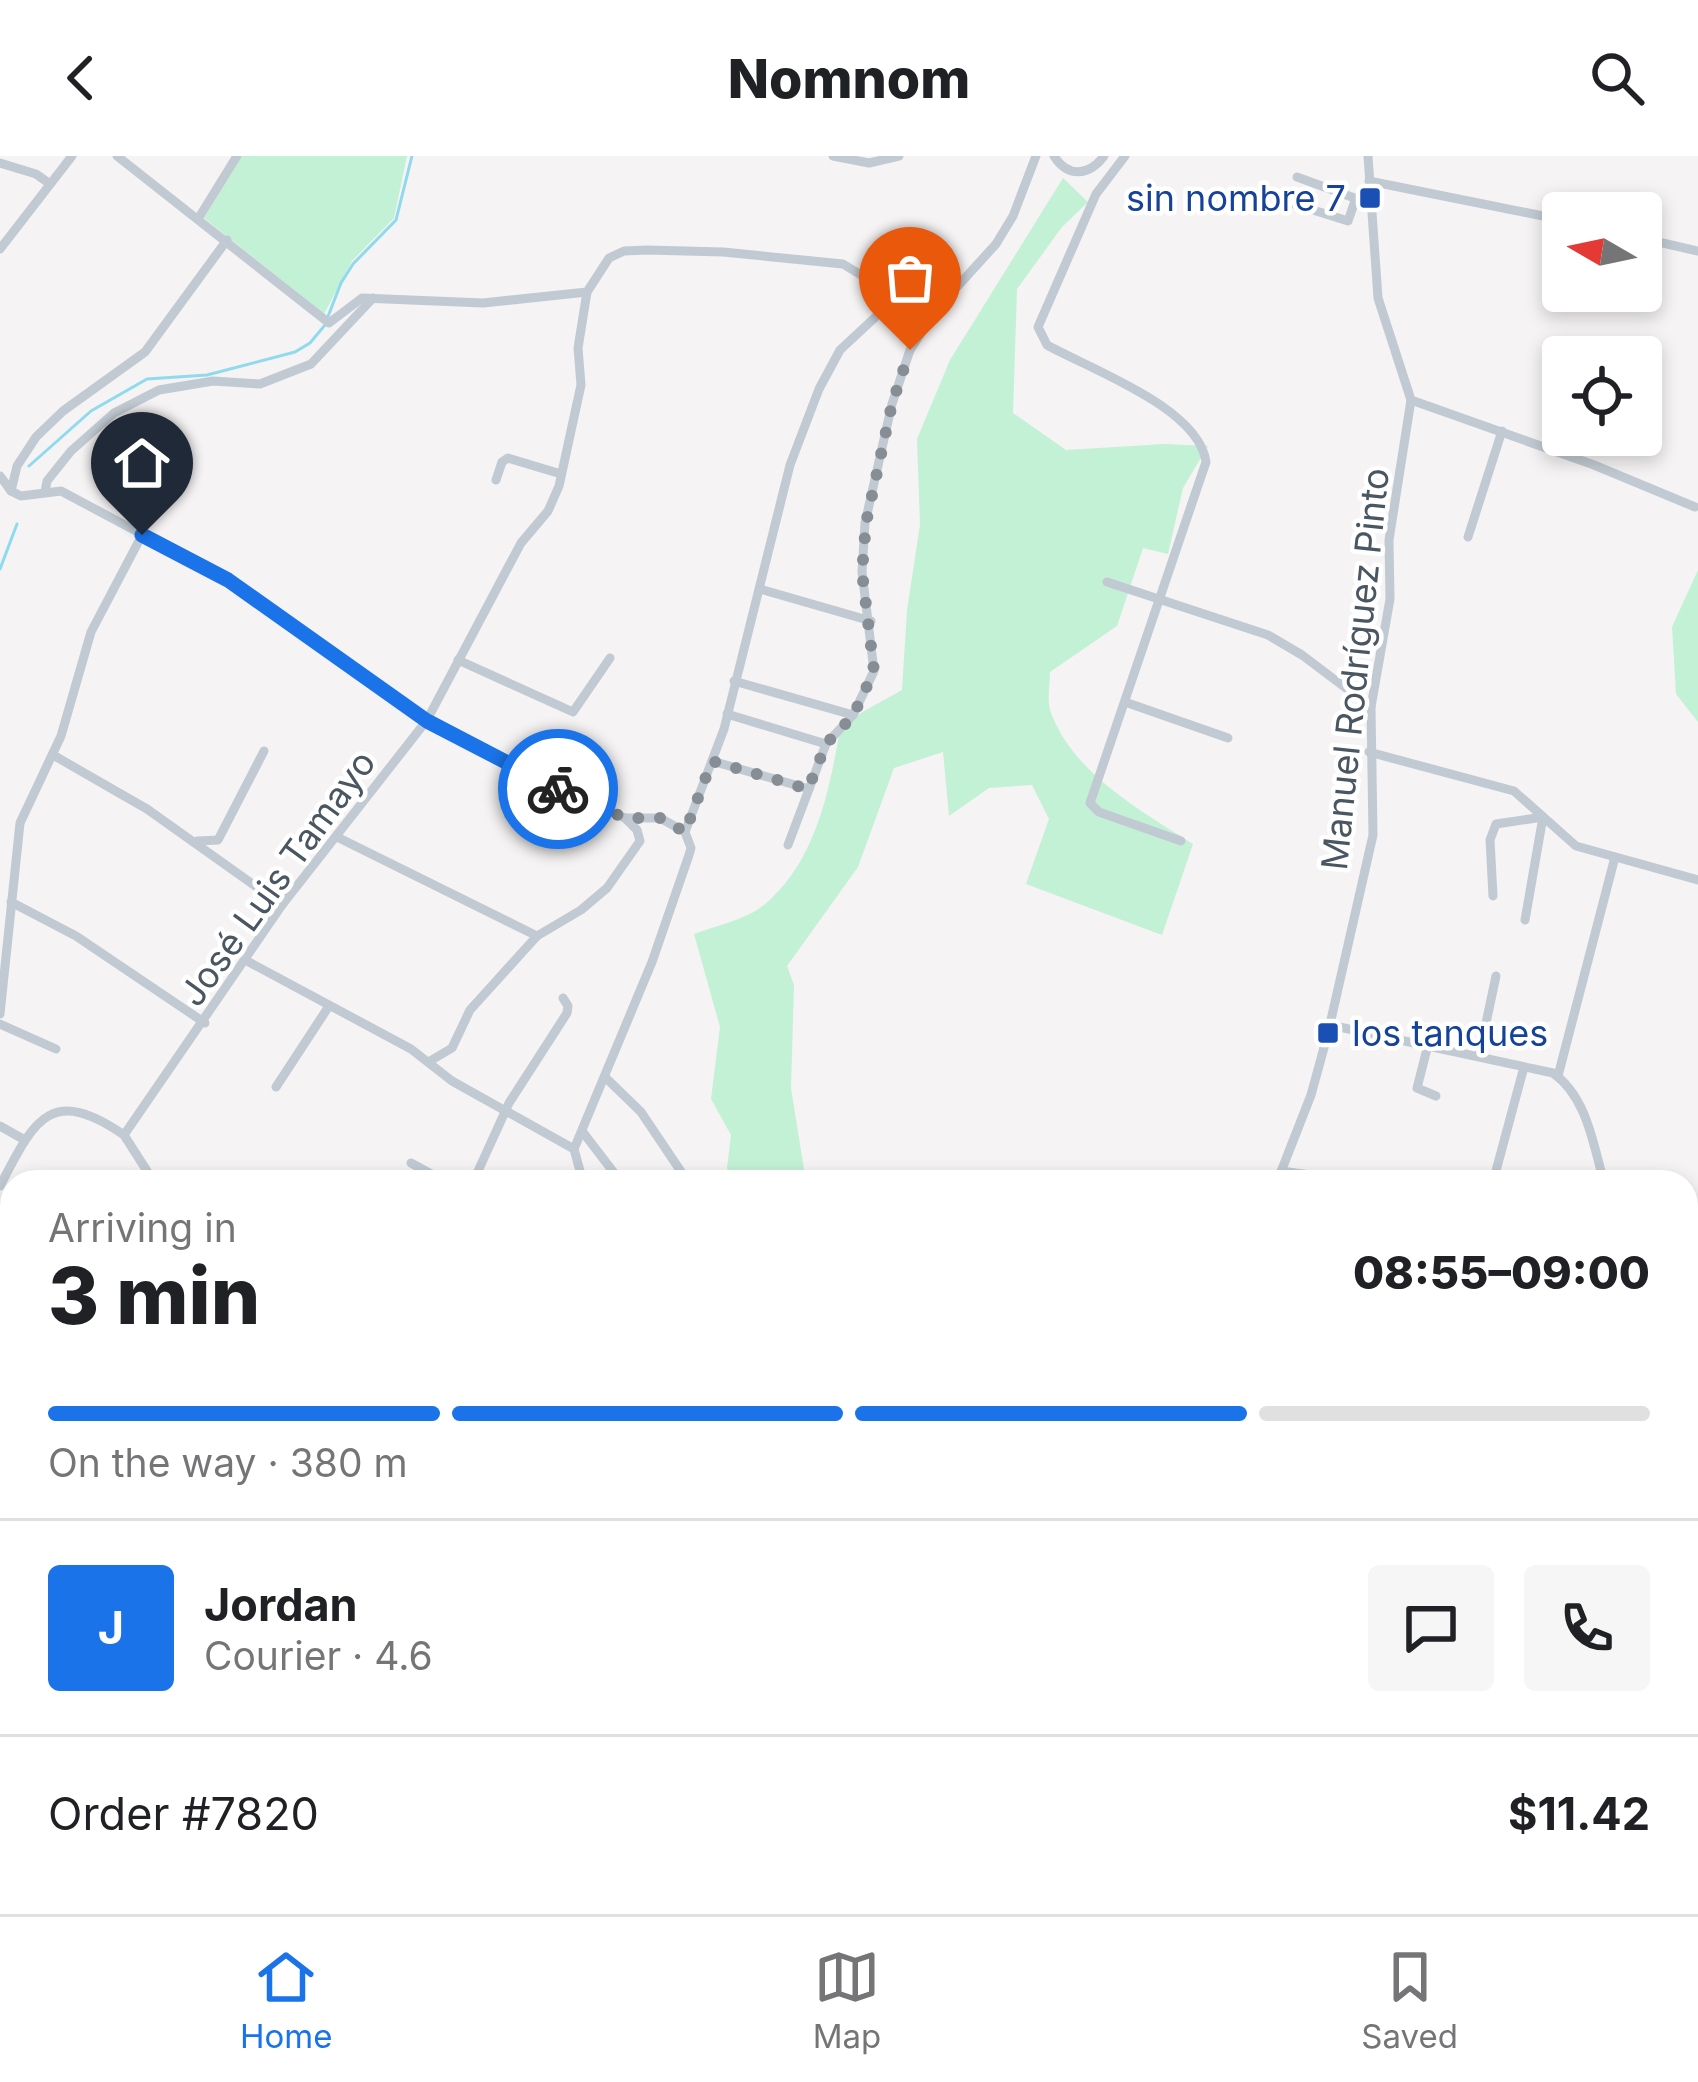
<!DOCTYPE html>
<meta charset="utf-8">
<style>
body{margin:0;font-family:Inter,sans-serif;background:#f6f6f6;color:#202124;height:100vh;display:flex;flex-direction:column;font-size:45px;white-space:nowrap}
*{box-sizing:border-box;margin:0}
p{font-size:39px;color:#757577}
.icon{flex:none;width:66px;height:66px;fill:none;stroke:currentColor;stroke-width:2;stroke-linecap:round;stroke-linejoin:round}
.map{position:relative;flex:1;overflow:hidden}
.details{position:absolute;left:0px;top:1014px;width:1698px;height:744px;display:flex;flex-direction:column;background:#fff;border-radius:36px 36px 0 0;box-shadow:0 6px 18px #0003}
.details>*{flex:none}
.needle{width:78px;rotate:279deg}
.tools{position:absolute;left:1542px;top:36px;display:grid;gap:24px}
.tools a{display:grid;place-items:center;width:120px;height:120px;border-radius:12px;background:#fff;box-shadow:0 6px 18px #0003;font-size:60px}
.pin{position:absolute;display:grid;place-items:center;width:102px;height:102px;color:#fff;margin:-123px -51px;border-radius:50% 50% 50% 0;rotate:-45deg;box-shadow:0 0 12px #0007}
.pin .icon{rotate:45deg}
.courier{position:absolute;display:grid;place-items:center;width:120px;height:120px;margin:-60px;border:9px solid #1a73e8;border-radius:50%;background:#fff;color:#222;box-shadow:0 3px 15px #0007}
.headline em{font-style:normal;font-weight:800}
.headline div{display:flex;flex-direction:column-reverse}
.headline{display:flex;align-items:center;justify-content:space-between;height:204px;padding:0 48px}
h1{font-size:78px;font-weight:800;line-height:90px}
.bar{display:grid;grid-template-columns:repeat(4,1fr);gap:18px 12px;align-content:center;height:144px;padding:0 48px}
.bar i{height:15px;border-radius:9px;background:#e0e0e0}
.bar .current{background:#1a73e8}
.bar p{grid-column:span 4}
.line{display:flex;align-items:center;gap:30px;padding:0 48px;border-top:3px solid #e0e0e0}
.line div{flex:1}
.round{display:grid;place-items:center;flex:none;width:126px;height:126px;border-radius:12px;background:#f6f6f6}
header{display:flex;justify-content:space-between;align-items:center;height:156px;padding:0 48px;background:#fff;font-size:54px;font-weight:800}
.tabs{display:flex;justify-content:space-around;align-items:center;height:168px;border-top:3px solid #e0e0e0;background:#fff;font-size:33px;color:#757577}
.tabs a{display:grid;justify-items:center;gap:6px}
.tabs .current{color:#1a73e8}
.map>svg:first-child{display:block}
.green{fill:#c3f1d5}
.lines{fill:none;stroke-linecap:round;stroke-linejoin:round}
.stream{stroke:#90daee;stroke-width:3}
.street{stroke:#c1cad2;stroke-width:9}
.secondary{stroke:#c1cbd6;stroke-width:12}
.done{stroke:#868d94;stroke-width:12;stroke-dasharray:0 21.6}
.route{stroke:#1a73e8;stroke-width:15}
.transit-dot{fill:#1a4fb4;stroke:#fff;stroke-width:4.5}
.labels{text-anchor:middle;stroke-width:9;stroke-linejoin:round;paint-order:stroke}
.transit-label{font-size:36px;fill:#164399;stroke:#fff;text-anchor:end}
.street-label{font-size:36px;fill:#4a5661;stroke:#fff}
</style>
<header><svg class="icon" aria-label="back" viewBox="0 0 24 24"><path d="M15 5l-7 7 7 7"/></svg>Nomnom<svg class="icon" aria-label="search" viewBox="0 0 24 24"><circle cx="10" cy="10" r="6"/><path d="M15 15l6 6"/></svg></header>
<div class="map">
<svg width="1698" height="1758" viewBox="0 0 1698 1758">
<rect width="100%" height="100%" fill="#f5f3f3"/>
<g class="green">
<polygon points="242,0 407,0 394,62 352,105 324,158 204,62"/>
<path d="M1063,22L1088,46L1062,71L1017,133L1013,257L1066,294L1165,288L1208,290L1183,332L1168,398L1143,392L1117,470L1050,516C1050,527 1047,543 1050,554C1071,616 1141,655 1193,688L1162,779L1026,728L1049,663L1032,629L989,632L949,660L943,596L894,612L858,711L787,810L794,829L791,932L806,1026H733L727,1012L731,979L711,943L720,871L694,778C716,770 747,763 764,749C817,705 830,631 841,568L902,534L907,454L920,369L917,283L950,204Z"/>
<polygon points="1698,414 1698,566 1676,538 1672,471"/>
<polygon points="1698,1333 1698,1401 1686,1424 1686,1362"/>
<polygon points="1698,1504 1698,1758 1331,1758 1347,1746 1686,1746 1686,1505"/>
<polygon points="655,1746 729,1746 730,1758 645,1758"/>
</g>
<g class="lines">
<g class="stream">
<polyline points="327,163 341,127 353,108 396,64 412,0"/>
<polyline points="29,310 91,255 147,223 207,219 295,196 310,187 325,169"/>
<polyline points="0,413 17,368"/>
<polyline points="1686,1393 1698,1369"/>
</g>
<g class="street">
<polyline points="117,0 329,167 362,142 483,147 587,136 609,102 624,95 647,94 723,96 843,108 897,141"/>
<polyline points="833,0 869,7 899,0"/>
<path d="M1054,0C1068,22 1089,20 1104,0"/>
<path d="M1125,0L1096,38L1038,171L1047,189C1092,214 1199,252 1206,306L1090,647L1099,656L1181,685"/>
<polyline points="0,7 36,18 50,28"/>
<polyline points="1297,21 1360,44"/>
<polyline points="1369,25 1563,64"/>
<polyline points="1294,48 1348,65 1356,42"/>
<polyline points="198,63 237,0"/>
<polyline points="1641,82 1698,95"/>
<polyline points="0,93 72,0"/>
<polyline points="1411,244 1594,309 1695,351"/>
<polyline points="0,320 11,335 21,340 61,335 228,424 427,564 527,619 625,662 660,662 685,676"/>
<polyline points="496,324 502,306 508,302 561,318"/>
<polyline points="11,335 17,310 36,281 63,255 145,196 227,84"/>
<polyline points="45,336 47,325 71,295 114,257 159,234 213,225 260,228 311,208 373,142"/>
<polyline points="1468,381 1502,275"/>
<polyline points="1107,426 1268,479 1302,499 1371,551"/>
<polyline points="760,433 871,465"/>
<polyline points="458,504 573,556 610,502"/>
<polyline points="734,525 853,559"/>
<polyline points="1125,546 1228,582"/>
<polyline points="727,558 826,588"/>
<polyline points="1369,596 1514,635 1576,690 1698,724"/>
<polyline points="53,599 147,653 282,749"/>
<polyline points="712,605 809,633"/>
<polyline points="337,681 537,780"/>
<polyline points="197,685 218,684 264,595"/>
<polyline points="788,689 826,588 853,559 874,515 862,416 865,367 892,248 910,194 936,154 996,88 1013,60 1036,0"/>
<polyline points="1493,740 1490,684 1496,668 1543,661 1525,764"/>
<polyline points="11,746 76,780 205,867"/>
<polyline points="247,805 411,893 452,925 574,993"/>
<polyline points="0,858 20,667 61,580 91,476 142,379"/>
<polyline points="0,868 56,893"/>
<path d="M1330,869L1553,917C1587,941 1593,988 1604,1026"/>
<polyline points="1428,889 1417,932 1436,940"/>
<polyline points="1479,900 1496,820"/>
<polyline points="430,905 452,892 470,854 537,780 581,754 607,732 640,685 637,674 625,662"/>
<polyline points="1558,920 1615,701"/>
<polyline points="606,922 641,956 688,1026"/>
<polyline points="276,931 329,850"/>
<polyline points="0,970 23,983"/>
<polyline points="582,975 621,1026"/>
<polyline points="124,979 154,1026"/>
<polyline points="411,1007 446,1026"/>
<polyline points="1281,1015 1362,1026"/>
<polyline points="473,1026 509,947 567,857 568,850 563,842"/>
<polyline points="583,1026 574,993 652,806 689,699 691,692 685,676 724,573 790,309 819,233 840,194 897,141 936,154"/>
<polyline points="1277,1026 1311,939 1328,877 1373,679 1371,551 1390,443 1389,384 1411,244 1378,142 1368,0"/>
<polyline points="1493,1026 1524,911"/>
<path d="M0,1030C33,967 49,927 124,979L282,749L427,564L521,387L548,355L559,330L581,229L578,192L587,136"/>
<polyline points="1686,1058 1698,1061"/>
<polyline points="1686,1164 1698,1167"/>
<polyline points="1686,1543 1698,1542"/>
<polyline points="0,1571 2,1570"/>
<polyline points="1686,1707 1698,1712"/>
<polyline points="741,1746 749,1758"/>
<polyline points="950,1746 953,1758"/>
<polyline points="1126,1746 1137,1758"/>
<polyline points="526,1758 533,1746"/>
<polyline points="866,1758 889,1746"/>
<polyline points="1021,1758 1026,1746"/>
<polyline points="1100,1758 1108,1746"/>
<polyline points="1186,1758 1193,1746"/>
</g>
<g class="secondary">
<polyline points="0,1185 12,1202"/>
<polyline points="62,1758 64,1746"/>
</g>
</g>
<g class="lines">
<polyline class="done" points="558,633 625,662 660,662 685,676 712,605 808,633 826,588 853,560 874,515 862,416 866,367 892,248 910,194"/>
<polyline class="route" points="142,379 228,424 427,565 558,633"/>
</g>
<g class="transit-dot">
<rect x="1358" y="30" width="24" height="24" rx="6"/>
<rect x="1316" y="865" width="24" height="24" rx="6"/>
</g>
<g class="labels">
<g class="transit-label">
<text x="1346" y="55">sin nombre 7</text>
<text x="1352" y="890" text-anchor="start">los tanques</text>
</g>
<g class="street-label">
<text transform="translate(1355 513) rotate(-84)" y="13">Manuel Rodríguez Pinto</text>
<text transform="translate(277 722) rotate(-54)" y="13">José Luis Tamayo</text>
</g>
</g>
</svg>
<div class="tools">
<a><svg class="needle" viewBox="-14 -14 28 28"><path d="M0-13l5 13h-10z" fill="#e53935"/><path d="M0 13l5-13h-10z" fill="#757577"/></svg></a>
<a><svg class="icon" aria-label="locate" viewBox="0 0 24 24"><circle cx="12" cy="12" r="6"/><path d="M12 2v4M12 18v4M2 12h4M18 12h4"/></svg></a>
</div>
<div class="pin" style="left:910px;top:194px;background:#ea580c"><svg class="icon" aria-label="bag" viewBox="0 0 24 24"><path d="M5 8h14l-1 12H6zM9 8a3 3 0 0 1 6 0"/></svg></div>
<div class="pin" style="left:142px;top:379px;background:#1f2937"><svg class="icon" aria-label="home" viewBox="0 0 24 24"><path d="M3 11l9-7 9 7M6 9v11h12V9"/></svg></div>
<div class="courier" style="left:558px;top:633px"><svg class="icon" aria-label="bike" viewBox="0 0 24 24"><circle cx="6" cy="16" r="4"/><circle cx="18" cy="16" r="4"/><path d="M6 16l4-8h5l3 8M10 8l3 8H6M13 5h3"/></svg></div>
<section class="details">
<div class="headline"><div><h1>3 min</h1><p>Arriving in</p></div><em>08:55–09:00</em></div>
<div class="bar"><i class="current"></i><i class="current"></i><i class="current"></i><i></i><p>On the way · 380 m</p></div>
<div class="line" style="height:216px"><b class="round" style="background:#1a73e8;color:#fff">J</b><div><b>Jordan</b><p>Courier · 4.6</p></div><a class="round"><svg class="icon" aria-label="chat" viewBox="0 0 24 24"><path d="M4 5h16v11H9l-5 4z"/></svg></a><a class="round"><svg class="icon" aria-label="phone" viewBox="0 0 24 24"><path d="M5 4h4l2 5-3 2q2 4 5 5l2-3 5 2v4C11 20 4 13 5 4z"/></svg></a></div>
<div class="line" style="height:156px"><div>Order #7820</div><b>$11.42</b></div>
</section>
</div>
<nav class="tabs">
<a class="current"><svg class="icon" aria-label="home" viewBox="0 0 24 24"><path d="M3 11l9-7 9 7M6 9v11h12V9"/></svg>Home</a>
<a><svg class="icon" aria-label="map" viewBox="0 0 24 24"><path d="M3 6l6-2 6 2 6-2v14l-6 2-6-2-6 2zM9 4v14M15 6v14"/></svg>Map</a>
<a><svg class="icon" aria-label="saved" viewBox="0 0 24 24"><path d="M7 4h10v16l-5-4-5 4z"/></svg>Saved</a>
</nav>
